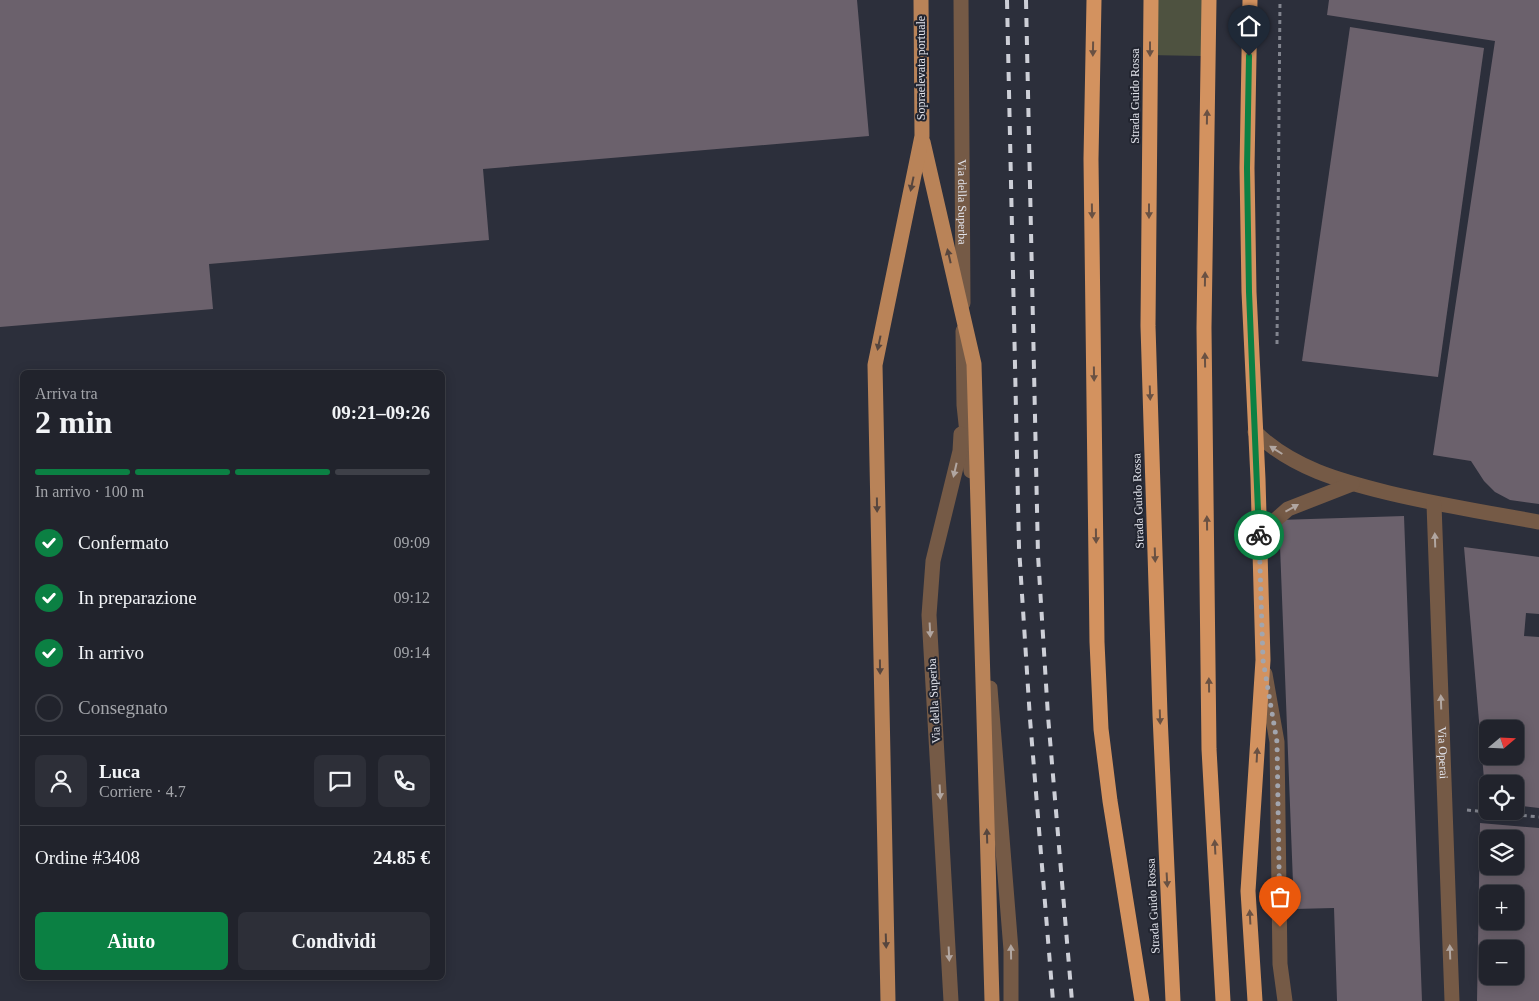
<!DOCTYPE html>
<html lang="it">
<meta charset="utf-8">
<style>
body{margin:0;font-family:Georgia,serif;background:#2d2f38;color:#f1f3f6;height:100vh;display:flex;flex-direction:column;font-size:19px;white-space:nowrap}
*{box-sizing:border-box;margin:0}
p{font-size:16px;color:#a2a4a9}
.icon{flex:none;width:28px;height:28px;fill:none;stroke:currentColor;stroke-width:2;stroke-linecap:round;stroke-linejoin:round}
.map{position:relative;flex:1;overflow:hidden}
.details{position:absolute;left:20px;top:370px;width:425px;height:610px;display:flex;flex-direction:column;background:#21232c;border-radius:8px;box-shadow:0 2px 12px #0003,0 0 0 1px #3e4048}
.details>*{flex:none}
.needle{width:32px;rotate:71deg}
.tools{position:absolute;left:1479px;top:720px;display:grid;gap:10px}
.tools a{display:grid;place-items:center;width:45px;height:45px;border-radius:8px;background:#21232c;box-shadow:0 2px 12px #0003,0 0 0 1px #3e4048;font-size:25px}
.pin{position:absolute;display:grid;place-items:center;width:42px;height:42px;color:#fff;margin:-51px -21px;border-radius:50% 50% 50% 0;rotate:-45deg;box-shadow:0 0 5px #0007}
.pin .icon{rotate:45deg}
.courier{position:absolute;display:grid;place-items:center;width:50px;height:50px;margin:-25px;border:4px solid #0b8043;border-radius:50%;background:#fff;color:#222;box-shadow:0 1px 6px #0007}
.summary em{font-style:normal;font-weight:600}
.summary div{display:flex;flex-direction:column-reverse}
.summary{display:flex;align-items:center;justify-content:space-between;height:85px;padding:0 15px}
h1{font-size:32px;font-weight:600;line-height:38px}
.bar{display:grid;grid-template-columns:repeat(4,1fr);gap:8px 5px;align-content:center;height:60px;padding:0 15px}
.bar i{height:6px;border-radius:4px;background:#3e4048}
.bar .on{background:#0b8043}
.bar p{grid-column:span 4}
.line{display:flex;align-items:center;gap:12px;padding:0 15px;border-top:1px solid #3e4048}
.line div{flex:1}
.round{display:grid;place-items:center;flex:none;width:52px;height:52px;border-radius:8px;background:#2d2f38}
ol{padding:0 15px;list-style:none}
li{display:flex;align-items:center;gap:15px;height:55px}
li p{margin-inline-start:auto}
li .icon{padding:5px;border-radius:50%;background:#0b8043;color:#fff;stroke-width:4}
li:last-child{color:#a2a4a9}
li i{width:28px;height:28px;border:2px solid #3e4048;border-radius:50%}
.cta{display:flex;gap:10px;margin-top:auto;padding:10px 15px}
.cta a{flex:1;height:58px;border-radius:8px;background:#0b8043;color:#fff;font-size:20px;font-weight:600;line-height:58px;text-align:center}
.cta a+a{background:#2d2f38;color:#f1f3f6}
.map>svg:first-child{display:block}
.green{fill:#4e5240}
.building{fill:#6b616c;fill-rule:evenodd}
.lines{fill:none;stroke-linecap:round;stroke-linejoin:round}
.path{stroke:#82858f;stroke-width:3;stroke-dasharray:4 4;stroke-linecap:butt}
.lane{stroke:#755a46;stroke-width:15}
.street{stroke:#755a46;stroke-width:15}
.primary{stroke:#b98358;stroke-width:15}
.highway{stroke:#d3925f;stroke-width:15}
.rail{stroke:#cdcfd7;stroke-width:4;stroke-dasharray:9 9;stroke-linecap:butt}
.oneway{fill:#695143}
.oneway2{fill:#57463e}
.oneway3{fill:#b1a6a1}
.done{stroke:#a2a5ae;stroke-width:5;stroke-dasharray:0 9}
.route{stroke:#0b8043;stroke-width:6}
.labels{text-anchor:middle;stroke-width:4;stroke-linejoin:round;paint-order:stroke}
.street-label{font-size:12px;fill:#e2e4ec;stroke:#222530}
</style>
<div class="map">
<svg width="1539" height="1001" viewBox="0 0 1539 1001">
<rect width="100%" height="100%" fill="#2c2f3b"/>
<polygon class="green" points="1148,0 1202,0 1202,56 1147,55"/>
<g class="building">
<polygon points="0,0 857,0 869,136 483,169 489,240 209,264 213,309 0,327"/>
<polygon points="1329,0 1539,0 1539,504 1510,500 1495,492 1484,481 1471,461 1433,455 1495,41 1327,15"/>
<polygon points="1350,27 1484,48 1438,377 1302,361"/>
<polygon points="1404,516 1422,1001 1337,1001 1334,908 1294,909 1279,520"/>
<path d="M1464,547L1539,557V614L1526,613L1524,636L1539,637V808L1515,805V784H1488V802H1486ZM1488,729H1515V756H1488Z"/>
<path d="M1480,823L1539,828V1001H1477ZM1488,839H1515V866H1488ZM1488,894H1515V921H1488ZM1488,949H1515V976H1488Z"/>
</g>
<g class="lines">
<g class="path">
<polyline points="1277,344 1280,0"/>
<polyline points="1467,810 1539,817"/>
</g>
<polyline class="lane" points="1265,674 1277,742 1280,964 1285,1001"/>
<g class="street">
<path id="s1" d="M961,0L963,303"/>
<polyline points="963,331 964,405 971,471"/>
<path d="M1255,432C1292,468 1340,481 1389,493C1439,505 1489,513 1539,522"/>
<path id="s2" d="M1434,504L1452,1001"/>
<polyline points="1259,543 1273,522 1288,509 1352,484"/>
<polyline points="990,688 1011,950 1011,1001"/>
<polyline points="951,1001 929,615 933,561 960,451 961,434"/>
</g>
<g class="primary">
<polyline points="923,142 974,364 992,1001"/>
<polyline points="888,1001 875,365 922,136 921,0"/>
</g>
<g class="highway">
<polyline points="1094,0 1091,159 1097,642 1101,729 1110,801 1142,1001"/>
<polyline points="1151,0 1148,326 1160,715 1173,1001"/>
<polyline points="1209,0 1204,328 1209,749 1223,1001"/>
<polyline points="1250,0 1247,168 1249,292 1258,479 1263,660 1248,891 1255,1001"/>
</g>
<g class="rail">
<polyline points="1007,0 1019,547 1030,719 1053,1001"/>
<polyline points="1026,0 1038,555 1048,716 1072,1001"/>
</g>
</g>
<defs><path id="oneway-solid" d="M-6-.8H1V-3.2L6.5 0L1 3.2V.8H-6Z" transform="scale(1.25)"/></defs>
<g class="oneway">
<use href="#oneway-solid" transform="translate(1093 49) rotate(91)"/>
<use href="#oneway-solid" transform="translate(1150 49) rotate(90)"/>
<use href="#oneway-solid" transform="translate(1207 117) rotate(-89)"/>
<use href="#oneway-solid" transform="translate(1092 211) rotate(89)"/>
<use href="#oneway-solid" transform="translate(1149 211) rotate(90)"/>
<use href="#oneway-solid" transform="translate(1205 279) rotate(-89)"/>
<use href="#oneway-solid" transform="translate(1205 360) rotate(-91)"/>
<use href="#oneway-solid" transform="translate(1094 374) rotate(89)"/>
<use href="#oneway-solid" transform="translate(1150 393) rotate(88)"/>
<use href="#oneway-solid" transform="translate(1207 523) rotate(-91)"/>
<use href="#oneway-solid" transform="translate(1096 536) rotate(89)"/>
<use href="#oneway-solid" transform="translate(1155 555) rotate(88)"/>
<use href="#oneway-solid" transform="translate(1209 685) rotate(-91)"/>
<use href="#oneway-solid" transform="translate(1160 717) rotate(88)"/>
<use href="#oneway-solid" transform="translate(1257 755) rotate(-87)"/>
<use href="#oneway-solid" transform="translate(1215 847) rotate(-93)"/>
<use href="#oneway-solid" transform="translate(1167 880) rotate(87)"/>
<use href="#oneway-solid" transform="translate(1250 917) rotate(-93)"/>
</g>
<g class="oneway2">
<use href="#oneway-solid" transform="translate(912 184) rotate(102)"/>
<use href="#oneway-solid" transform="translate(949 256) rotate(-103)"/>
<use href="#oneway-solid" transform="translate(879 343) rotate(102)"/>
<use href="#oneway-solid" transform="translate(877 505) rotate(89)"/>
<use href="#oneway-solid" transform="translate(880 667) rotate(89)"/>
<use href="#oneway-solid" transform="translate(987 836) rotate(-92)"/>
<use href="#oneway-solid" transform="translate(886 941) rotate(88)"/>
</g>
<g class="oneway3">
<use href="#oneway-solid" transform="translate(1276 450) rotate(-148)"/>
<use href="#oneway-solid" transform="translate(955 470) rotate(103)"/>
<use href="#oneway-solid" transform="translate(1292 508) rotate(-29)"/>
<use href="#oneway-solid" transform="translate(1435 540) rotate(-92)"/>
<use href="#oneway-solid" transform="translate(930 630) rotate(87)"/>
<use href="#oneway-solid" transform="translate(1441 702) rotate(-92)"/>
<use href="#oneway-solid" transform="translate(940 792) rotate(87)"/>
<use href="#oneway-solid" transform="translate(1011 952) rotate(-91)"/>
<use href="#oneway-solid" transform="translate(1450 952) rotate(-92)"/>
<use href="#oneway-solid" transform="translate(949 954) rotate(87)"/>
</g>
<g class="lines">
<polyline class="done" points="1259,535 1263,660 1277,742 1280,927"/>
<polyline class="route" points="1249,56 1247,168 1249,292 1259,535"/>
</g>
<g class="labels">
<g class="street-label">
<text transform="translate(921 68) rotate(-90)" y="4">Sopraelevata portuale</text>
<text transform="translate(1135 96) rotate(-90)" y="4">Strada Guido Rossa</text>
<text dy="4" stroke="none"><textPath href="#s1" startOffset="202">Via della Superba</textPath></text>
<text transform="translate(1138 501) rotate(-92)" y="4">Strada Guido Rossa</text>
<text transform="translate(934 701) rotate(-93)" y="4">Via della Superba</text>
<text dy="4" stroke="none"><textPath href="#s2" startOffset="249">Via Operai</textPath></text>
<text transform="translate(1153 906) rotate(-93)" y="4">Strada Guido Rossa</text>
</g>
</g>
</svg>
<div class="tools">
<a><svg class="needle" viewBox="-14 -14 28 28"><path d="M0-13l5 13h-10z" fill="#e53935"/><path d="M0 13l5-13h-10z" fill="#a2a4a9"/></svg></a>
<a><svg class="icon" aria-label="locate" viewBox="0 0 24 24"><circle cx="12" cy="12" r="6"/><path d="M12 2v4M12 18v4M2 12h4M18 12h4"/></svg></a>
<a><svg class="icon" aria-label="layers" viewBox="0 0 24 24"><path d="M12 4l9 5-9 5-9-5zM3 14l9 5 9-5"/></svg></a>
<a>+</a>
<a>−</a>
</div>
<div class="pin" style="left:1280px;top:927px;background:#ea580c"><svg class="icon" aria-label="bag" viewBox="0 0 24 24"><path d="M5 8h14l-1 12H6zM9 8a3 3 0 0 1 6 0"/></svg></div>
<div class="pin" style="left:1249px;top:56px;background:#1f2937"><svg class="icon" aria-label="home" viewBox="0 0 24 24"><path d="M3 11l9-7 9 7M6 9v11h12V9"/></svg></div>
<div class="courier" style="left:1259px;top:535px"><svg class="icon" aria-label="bike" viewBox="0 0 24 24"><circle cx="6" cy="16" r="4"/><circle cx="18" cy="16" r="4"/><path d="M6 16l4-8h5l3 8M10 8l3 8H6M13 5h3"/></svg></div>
<section class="details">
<div class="summary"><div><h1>2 min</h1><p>Arriva tra</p></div><em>09:21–09:26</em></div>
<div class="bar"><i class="on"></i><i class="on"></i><i class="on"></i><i></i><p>In arrivo · 100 m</p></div>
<ol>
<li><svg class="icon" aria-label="check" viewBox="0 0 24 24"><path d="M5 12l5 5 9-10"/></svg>Confermato<p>09:09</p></li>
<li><svg class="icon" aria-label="check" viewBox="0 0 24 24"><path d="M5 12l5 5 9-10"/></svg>In preparazione<p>09:12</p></li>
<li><svg class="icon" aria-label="check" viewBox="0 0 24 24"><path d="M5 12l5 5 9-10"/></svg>In arrivo<p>09:14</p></li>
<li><i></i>Consegnato</li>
</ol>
<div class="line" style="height:90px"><a class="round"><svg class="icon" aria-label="person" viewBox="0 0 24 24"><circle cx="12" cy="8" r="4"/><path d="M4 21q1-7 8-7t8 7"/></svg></a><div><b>Luca</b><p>Corriere · 4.7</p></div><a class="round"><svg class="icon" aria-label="chat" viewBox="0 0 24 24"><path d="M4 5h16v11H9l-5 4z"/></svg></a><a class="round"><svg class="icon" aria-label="phone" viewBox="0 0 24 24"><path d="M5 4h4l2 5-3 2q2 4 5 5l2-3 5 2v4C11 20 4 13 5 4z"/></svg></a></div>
<div class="line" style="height:65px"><div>Ordine #3408</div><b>24.85 €</b></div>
<div class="cta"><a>Aiuto</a><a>Condividi</a></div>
</section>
</div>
